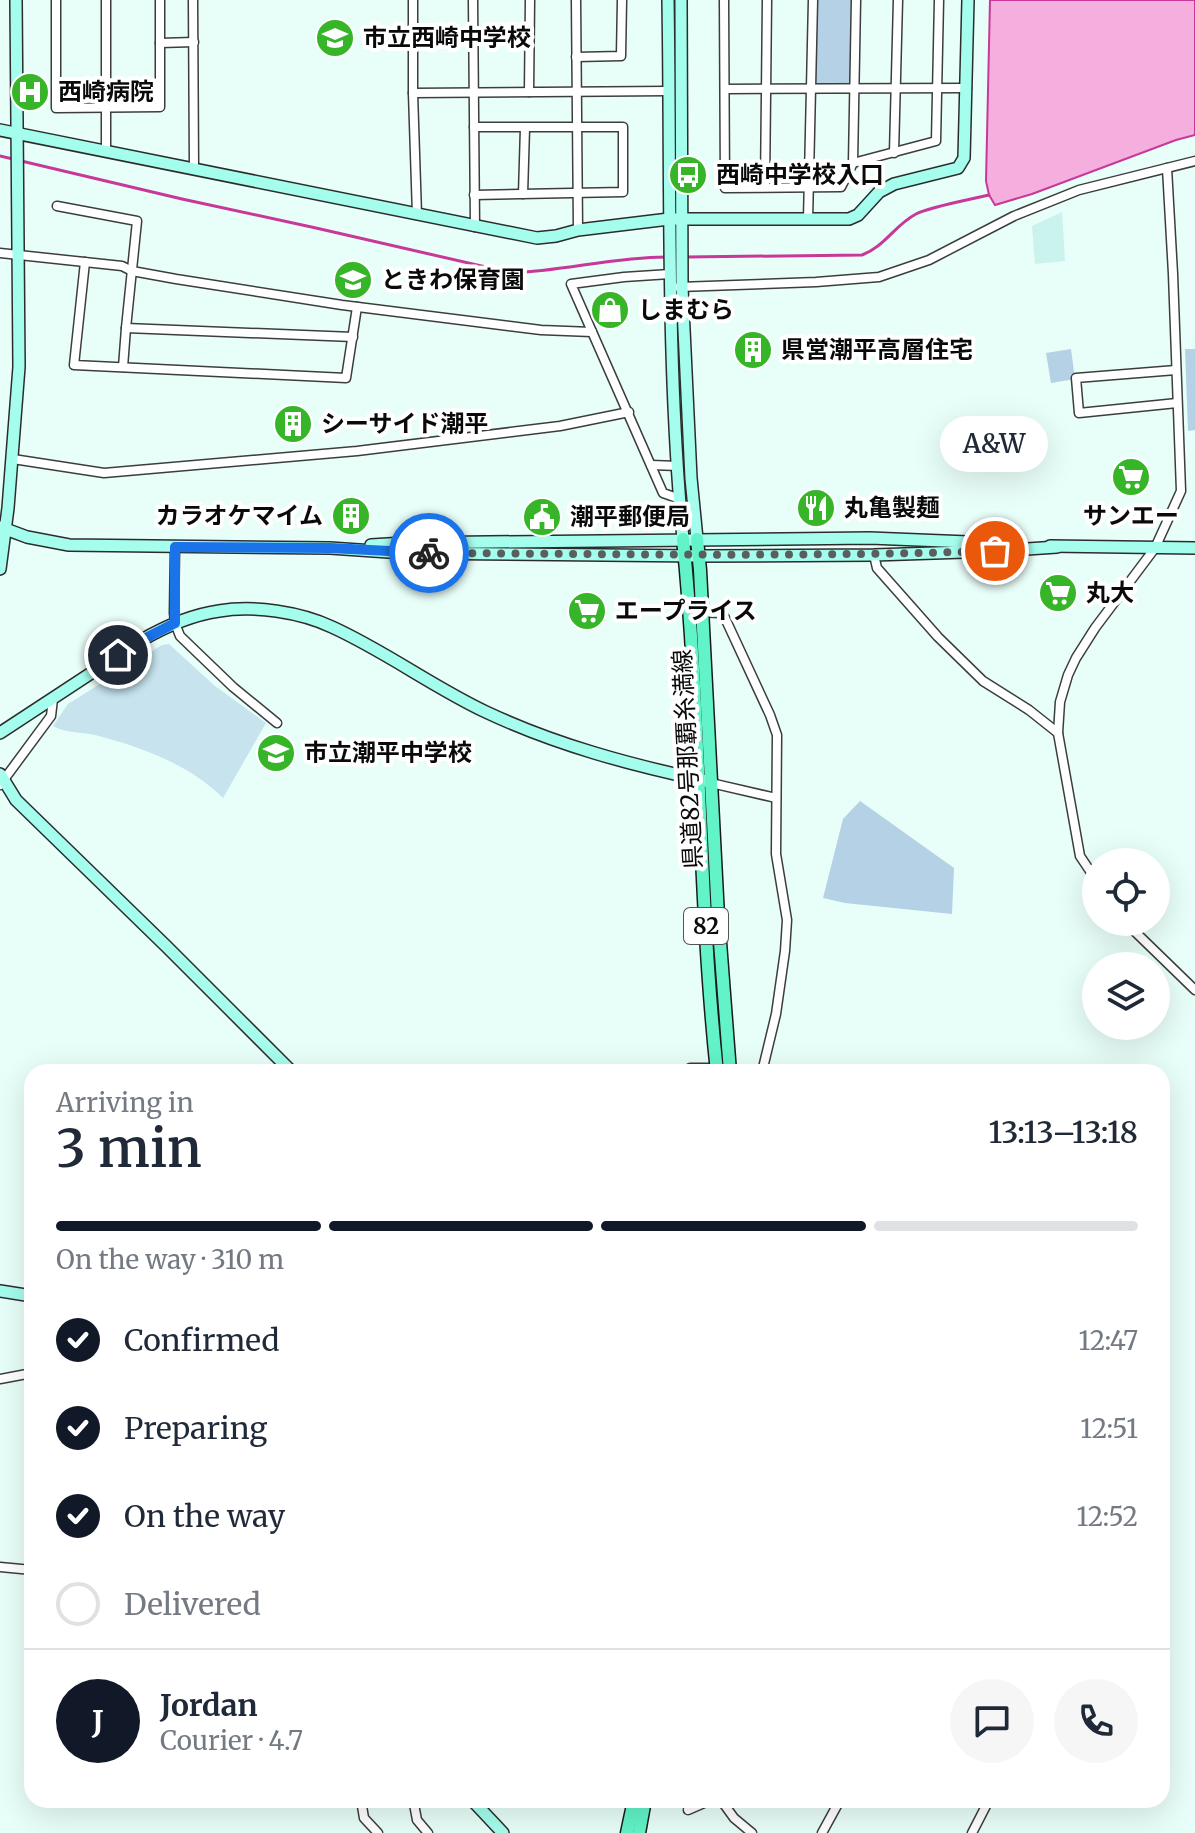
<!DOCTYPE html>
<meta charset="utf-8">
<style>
body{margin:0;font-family:Merriweather,"Noto Sans JP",serif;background:#f6f6f7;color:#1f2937;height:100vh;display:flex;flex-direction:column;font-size:30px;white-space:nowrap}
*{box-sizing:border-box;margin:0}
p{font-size:26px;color:#747a83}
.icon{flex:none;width:44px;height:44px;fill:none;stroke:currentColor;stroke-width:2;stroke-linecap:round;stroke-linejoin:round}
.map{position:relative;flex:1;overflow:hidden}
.drawer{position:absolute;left:24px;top:1064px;width:1146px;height:744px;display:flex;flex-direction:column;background:#fff;border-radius:24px;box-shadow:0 8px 32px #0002}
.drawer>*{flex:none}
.tools{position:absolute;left:1082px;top:848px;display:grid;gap:16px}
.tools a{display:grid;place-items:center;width:88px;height:88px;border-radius:50%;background:#fff;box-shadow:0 8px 32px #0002;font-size:40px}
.pin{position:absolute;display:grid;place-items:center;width:68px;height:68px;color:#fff;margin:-34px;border:4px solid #fff;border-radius:50%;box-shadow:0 2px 8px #0007}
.courier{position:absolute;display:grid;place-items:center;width:80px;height:80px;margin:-40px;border:6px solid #1a73e8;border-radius:50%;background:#fff;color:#222;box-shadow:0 2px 10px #0007}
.bubble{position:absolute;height:56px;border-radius:28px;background:#fff;box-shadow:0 8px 32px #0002;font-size:26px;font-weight:600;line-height:56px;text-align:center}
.summary em{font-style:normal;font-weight:600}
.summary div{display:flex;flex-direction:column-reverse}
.summary{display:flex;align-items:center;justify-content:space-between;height:136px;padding:0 32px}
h1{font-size:52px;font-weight:600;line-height:60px}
.bar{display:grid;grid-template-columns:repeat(4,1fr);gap:12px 8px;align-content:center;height:96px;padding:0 32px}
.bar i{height:10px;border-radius:6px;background:#e0e1e3}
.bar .active{background:#111827}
.bar p{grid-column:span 4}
.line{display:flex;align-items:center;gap:20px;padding:0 32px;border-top:2px solid #e0e1e3}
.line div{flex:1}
.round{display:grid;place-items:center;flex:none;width:84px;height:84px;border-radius:42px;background:#f6f6f7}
ol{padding:0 32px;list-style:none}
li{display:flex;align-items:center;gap:24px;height:88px}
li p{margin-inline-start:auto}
li .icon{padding:8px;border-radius:50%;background:#111827;color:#fff;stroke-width:4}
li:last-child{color:#747a83}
li i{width:44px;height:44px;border:4px solid #e0e1e3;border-radius:50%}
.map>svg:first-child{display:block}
.farmland{fill:#caf3ed}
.green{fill:#b4d1e6}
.pitch{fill:#c6e3ee}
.water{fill:#f4afde;stroke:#c83898;stroke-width:2}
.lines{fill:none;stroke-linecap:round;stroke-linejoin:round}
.stream{stroke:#c83898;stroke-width:3}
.street-casing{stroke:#3d3d3d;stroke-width:11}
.secondary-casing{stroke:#2c2c2c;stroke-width:14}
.primary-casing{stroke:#1b1b1b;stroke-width:15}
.street{stroke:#fff;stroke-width:8}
.secondary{stroke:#a5fded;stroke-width:11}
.primary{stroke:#62f4c8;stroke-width:12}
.done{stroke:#585f5e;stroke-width:8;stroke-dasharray:0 14.4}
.route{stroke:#1a73e8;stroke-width:10}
.labels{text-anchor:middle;stroke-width:8;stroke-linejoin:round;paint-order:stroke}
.shield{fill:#fff;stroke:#545454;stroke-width:2}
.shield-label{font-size:22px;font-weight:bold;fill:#0a0a0a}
.poi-label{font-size:24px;font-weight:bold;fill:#0a0a0a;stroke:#fff;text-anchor:start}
.street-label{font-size:24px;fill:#0a0a0a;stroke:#fff}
</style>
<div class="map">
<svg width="1195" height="1833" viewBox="0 0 1195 1833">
<rect width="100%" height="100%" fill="#e8fef9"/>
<polygon class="farmland" points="1062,212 1065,261 1035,264 1032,226"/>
<g class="green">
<polygon points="816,0 852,0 852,84 815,85"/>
<polygon points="1071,349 1075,379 1051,383 1046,353"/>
<polygon points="1185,349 1195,349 1195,430 1188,431"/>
<polygon points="860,801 954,868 952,914 845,903 823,898 843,819"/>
</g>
<path class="pitch" d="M169,644L215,686L266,723L223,798C189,764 141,747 95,735C82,732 64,733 53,726L68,704L162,645Z"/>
<polygon class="water" points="990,0 1195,0 1195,135 1176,140 1032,194 995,205 989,195 986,181"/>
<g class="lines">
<g class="stream">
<path d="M0,156L182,199L316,228L512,273C564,271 614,257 666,257"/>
<path d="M686,257L862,255C884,247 895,225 916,214C933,206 969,200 989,195"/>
</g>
<defs>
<g id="street">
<polyline points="56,0 56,108 160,107 160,0"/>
<polyline points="106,0 106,152"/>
<polyline points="193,0 194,168"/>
<polyline points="413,0 413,93 417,215"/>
<polyline points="473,0 475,227"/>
<polyline points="576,0 578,230"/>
<polyline points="724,0 725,188 841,187 853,163 936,141 939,0"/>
<polyline points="160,43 194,42"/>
<polyline points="576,57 621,56 622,0"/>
<polyline points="725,89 967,88"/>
<polyline points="529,92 530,0"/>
<polyline points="413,93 669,91"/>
<polyline points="474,127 623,127 623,192 474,195"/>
<polyline points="894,153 898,0"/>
<polyline points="853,163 856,0"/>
<polyline points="765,187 767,0"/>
<polyline points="523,194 525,128"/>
<polyline points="57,206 137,221 126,328 353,337"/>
<polyline points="808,220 813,0"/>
<polyline points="0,253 122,266 132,271 176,279 342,305 541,330 592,332"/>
<polyline points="85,262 74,365 346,378 357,307"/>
<polyline points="670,274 624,277 571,284 663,493 680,499"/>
<polyline points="679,287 816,282 879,277 929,260 1014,216 1079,190 1195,161"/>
<polyline points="123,367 126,328"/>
<polyline points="1176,370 1076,378 1079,413 1177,403"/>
<polyline points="13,459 104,473 357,451 560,426 629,412"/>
<polyline points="651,465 678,466"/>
<polyline points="175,547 174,613 175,623 180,636 233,687 277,723"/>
<polyline points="874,555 877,568 938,637 983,681 1029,710 1058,733"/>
<polyline points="698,612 720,613 725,618 770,715 777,735 776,854 787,920 785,951 776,1014 762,1072"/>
<polyline points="711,783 776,798"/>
<polyline points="0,785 51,716 53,699"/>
<polyline points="1096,880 1080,856 1058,733 1060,702 1068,675 1076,658 1095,628 1155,548 1181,491 1173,274 1167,168"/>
<polyline points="1125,922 1195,990"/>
<polyline points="690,1068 721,1068"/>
<polyline points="0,1379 32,1373"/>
<polyline points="0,1567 32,1570"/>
<polyline points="361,1800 364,1818 378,1833"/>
<polyline points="409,1800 414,1804 417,1820 428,1833"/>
<polyline points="721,1800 734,1818 752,1833"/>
<polyline points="688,1810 711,1800"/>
<polyline points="822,1833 840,1800"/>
<polyline points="972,1833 989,1800"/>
</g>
<g id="secondary">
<path d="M668,0C671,180 666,360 683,539"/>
<polyline points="681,0 682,287 691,478 697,539"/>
<polyline points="0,130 537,238 556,236 578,230 669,219 849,219 858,215 879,192 894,184 958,168 964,158 968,0"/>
<polyline points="0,527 27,537 69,545 330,548 403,553 699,556 874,555 995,551 1057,547"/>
<polyline points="371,545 404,543 870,538 1017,544"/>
<polyline points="1050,546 1195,548"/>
<polyline points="0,569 8,508 19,367 16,0"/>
<path d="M0,733L140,641C164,627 191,615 219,611C254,605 300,612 332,627C385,651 433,687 486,712C556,745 631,765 706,781"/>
<polyline points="0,774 16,800 167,947 292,1072"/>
<polyline points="0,1291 32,1296"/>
<polyline points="472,1800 503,1833"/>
</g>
<g id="primary">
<path d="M683,539C701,716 698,895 717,1072"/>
<polyline points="697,539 700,570 718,916 730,1072"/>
<polyline points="627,1833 634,1800"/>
<polyline points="639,1833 645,1800"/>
</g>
</defs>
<use href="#street" class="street-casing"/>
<use href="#secondary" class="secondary-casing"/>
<use href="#primary" class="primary-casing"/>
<use href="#street" class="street"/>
<use href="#secondary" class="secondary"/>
<use href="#primary" class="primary"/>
</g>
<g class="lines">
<path class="done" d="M429,553C618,554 806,557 995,551"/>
<polyline class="route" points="118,655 140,641 175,623 175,547 330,548 429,553"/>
</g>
<defs>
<symbol id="school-disc" viewBox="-11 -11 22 22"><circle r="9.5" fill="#37b528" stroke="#fff"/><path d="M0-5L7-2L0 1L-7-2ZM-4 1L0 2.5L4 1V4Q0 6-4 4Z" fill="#fff"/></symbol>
<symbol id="hospital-disc" viewBox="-11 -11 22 22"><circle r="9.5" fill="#37b528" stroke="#fff"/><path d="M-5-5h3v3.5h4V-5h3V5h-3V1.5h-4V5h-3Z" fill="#fff"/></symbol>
<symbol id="bus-disc" viewBox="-11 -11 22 22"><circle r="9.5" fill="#37b528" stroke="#fff"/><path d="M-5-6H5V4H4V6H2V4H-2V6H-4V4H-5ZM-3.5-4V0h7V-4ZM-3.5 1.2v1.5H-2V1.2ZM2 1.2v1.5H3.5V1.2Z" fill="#fff"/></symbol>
<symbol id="shop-disc" viewBox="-11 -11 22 22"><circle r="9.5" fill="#37b528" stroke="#fff"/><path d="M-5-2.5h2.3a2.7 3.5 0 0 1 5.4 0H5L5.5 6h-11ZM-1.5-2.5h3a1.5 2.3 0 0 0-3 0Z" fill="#fff"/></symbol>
<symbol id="building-disc" viewBox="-11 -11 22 22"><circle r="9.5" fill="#37b528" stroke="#fff"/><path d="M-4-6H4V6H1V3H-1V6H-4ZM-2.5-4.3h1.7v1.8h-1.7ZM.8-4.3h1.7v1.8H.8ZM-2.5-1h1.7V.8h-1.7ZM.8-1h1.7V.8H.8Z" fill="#fff"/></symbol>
<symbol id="supermarket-disc" viewBox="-11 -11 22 22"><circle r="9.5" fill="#37b528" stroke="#fff"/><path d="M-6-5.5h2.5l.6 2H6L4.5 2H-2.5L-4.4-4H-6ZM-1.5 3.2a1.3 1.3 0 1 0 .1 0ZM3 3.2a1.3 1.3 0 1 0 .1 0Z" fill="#fff"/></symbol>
<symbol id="restaurant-disc" viewBox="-11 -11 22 22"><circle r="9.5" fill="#37b528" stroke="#fff"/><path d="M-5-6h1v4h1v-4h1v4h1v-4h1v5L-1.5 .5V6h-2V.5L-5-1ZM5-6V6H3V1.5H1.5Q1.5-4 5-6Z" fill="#fff"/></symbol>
<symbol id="civic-disc" viewBox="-11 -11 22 22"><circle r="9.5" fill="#37b528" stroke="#fff"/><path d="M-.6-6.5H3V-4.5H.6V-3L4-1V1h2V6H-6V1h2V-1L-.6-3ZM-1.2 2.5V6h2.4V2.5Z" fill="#fff"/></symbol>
</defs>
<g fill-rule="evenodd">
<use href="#school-disc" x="313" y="16" width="44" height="44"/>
<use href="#hospital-disc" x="8" y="70" width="44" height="44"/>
<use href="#bus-disc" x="666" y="153" width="44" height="44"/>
<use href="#school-disc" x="331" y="258" width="44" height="44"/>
<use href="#shop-disc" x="588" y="288" width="44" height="44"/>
<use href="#building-disc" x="731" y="328" width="44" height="44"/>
<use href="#building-disc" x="271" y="402" width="44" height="44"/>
<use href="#supermarket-disc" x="1109" y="455" width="44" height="44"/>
<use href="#restaurant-disc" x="794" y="486" width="44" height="44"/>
<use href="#building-disc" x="329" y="494" width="44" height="44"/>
<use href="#civic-disc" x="520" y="495" width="44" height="44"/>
<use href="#supermarket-disc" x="1036" y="571" width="44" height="44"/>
<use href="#supermarket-disc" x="565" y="589" width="44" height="44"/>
<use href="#school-disc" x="254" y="731" width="44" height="44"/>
</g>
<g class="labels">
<rect class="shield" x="684" y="908" width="44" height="36" rx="6"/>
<g class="shield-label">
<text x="706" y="934">82</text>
</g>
<g class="poi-label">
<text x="363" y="46">市立西崎中学校</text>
<text x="58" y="100">西崎病院</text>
<text x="716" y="183">西崎中学校入口</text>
<text x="381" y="288">ときわ保育園</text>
<text x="638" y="318">しまむら</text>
<text x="781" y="358">県営潮平高層住宅</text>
<text x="321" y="432">シーサイド潮平</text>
<text x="844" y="516">丸亀製麺</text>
<text x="323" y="524" text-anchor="end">カラオケマイム</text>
<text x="1131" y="524" text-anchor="middle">サンエー</text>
<text x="570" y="525">潮平郵便局</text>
<text x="1086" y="601">丸大</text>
<text x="615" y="619">エープライス</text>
<text x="304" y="761">市立潮平中学校</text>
</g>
<g class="street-label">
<text transform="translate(688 759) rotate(-93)" y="8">県道82号那覇糸満線</text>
</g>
</g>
</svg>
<div class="tools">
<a><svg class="icon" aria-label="locate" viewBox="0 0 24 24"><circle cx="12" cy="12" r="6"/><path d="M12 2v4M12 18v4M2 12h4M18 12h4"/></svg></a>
<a><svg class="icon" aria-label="layers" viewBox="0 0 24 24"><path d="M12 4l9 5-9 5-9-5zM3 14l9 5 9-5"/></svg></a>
</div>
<div class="pin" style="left:995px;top:551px;background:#ea580c"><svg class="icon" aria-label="bag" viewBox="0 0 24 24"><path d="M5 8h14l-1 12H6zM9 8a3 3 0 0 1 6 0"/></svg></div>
<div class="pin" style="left:118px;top:655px;background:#1f2937"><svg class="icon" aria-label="home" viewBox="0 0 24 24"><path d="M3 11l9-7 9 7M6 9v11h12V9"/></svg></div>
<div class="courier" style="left:429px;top:553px"><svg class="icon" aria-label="bike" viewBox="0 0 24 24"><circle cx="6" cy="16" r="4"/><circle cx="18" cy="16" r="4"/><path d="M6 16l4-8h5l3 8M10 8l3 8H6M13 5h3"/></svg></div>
<div class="bubble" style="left:940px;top:416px;width:108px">A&amp;W</div>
<section class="drawer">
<div class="summary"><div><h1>3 min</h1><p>Arriving in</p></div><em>13:13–13:18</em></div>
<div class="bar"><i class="active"></i><i class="active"></i><i class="active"></i><i></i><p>On the way · 310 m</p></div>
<ol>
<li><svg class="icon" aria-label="check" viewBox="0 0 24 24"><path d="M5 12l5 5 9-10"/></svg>Confirmed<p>12:47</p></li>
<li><svg class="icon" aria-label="check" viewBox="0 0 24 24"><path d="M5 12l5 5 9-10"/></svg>Preparing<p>12:51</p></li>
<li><svg class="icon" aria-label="check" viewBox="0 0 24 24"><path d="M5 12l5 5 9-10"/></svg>On the way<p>12:52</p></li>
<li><i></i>Delivered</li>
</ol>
<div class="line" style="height:144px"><b class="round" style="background:#111827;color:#fff">J</b><div><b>Jordan</b><p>Courier · 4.7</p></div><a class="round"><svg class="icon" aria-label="chat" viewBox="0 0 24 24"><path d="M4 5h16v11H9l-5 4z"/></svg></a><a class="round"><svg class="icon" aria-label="phone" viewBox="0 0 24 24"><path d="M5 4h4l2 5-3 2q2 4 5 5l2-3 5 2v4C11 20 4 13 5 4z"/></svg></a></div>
</section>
</div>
